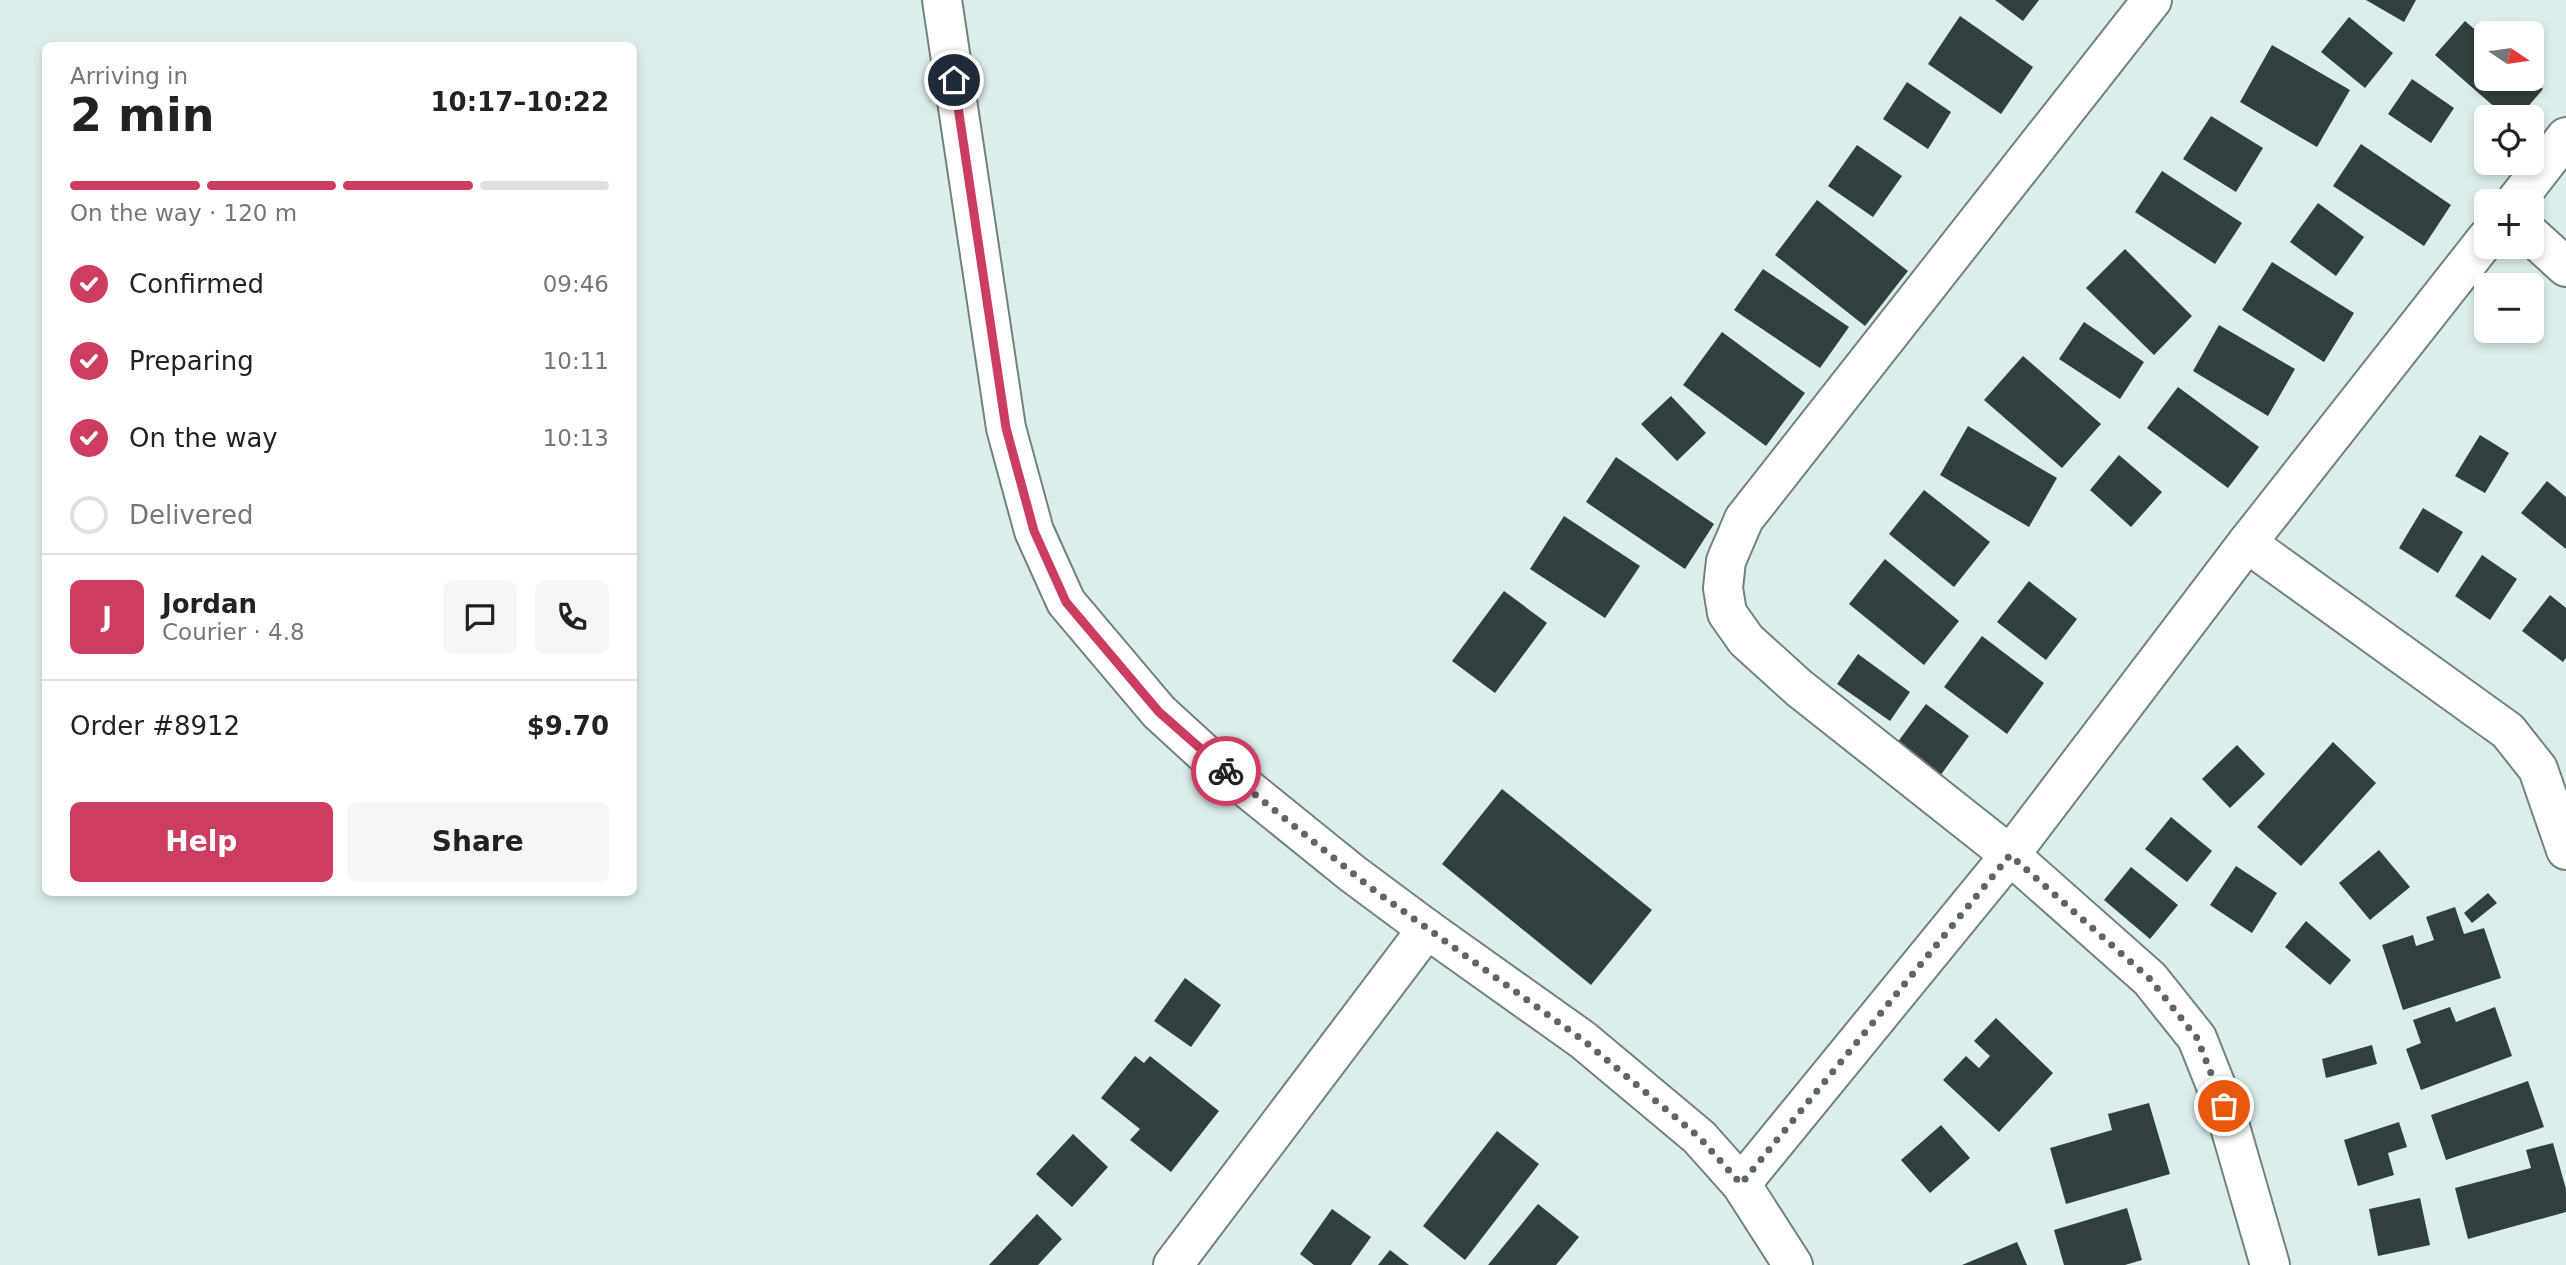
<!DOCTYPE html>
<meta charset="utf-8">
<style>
body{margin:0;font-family:"DejaVu Sans",sans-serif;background:#f6f6f6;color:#222;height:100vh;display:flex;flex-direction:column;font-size:26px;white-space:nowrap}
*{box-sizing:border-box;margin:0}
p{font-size:23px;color:#767676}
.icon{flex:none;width:38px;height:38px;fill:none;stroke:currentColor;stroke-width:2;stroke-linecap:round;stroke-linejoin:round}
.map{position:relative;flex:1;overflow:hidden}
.drawer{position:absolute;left:42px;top:42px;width:595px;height:854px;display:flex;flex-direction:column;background:#fff;border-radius:10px;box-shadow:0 4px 10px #0003}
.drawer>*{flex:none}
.needle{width:46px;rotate:103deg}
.buttons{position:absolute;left:2474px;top:21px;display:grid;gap:14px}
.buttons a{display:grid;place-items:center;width:70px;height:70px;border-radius:10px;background:#fff;box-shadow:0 4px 10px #0003;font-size:35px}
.pin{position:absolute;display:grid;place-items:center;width:60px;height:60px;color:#fff;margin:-30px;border:4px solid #fff;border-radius:50%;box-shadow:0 2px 7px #0007}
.courier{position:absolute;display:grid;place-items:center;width:70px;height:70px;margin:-35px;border:5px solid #cc3d61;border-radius:50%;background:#fff;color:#222;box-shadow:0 2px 9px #0007}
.summary em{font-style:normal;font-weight:600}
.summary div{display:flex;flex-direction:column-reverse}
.summary{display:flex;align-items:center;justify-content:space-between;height:119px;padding:0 28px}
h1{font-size:46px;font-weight:600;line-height:52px}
.bar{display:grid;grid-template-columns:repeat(4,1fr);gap:10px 7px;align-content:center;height:84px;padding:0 28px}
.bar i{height:9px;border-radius:5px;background:#e0e0e0}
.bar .active{background:#cc3d61}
.bar p{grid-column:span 4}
.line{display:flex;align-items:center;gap:18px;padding:0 28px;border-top:2px solid #e0e0e0}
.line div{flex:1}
.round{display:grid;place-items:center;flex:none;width:74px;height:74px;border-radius:10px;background:#f6f6f6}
ol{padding:0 28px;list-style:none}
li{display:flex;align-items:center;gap:21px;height:77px}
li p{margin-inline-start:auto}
li .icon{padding:7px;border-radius:50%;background:#cc3d61;color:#fff;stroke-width:4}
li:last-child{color:#767676}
li i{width:38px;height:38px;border:4px solid #e0e0e0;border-radius:50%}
.action{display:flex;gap:14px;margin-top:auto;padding:14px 28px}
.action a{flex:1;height:80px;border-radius:10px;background:#cc3d61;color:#fff;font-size:28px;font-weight:600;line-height:80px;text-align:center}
.action a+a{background:#f6f6f6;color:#222}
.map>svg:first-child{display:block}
.building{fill:#313f3e}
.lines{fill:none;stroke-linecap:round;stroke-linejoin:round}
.street-casing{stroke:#71817f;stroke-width:42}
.secondary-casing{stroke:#71817f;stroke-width:42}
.street{stroke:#fff;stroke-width:38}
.secondary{stroke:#fff;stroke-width:38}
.done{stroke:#5c6665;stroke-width:7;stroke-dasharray:0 12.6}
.route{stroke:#cc3d61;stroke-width:9}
</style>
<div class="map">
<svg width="2566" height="1265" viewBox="0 0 2566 1265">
<rect width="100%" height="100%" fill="#dceeec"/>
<g class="building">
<polygon points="1995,0 2039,0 2023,21"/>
<polygon points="2366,0 2416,0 2404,22"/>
<polygon points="1960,16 2033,67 2001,114 1928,64"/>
<polygon points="2349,17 2393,53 2365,88 2321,52"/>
<polygon points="2465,21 2487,40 2487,79 2531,79 2543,89 2519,117 2506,117 2435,55"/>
<polygon points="2272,45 2350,90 2317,147 2240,102"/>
<polygon points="2412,79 2454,108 2431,143 2388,114"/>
<polygon points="1907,82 1951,112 1928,149 1883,119"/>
<polygon points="2211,116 2263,148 2236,192 2183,159"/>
<polygon points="2361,144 2451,205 2424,246 2333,186"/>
<polygon points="1857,145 1902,176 1873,217 1828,186"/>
<polygon points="2162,171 2242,223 2215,264 2135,212"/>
<polygon points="1817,200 1908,271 1865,326 1775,255"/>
<polygon points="2318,203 2364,237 2336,276 2290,242"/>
<polygon points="2125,249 2192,316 2154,355 2086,288"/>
<polygon points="2272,262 2354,313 2324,362 2242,310"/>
<polygon points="1763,269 1849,327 1820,368 1734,310"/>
<polygon points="2084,322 2144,362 2120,399 2059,359"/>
<polygon points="2219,325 2295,369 2268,416 2193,371"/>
<polygon points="1722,332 1805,393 1766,446 1683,385"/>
<polygon points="2023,356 2101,424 2062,468 1984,400"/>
<polygon points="2178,387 2259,447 2228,488 2147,428"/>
<polygon points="1671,396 1706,433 1677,461 1641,424"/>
<polygon points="1968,426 2057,478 2029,527 1940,475"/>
<polygon points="2480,435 2509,453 2485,493 2455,476"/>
<polygon points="2119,455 2162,492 2131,527 2090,490"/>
<polygon points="1616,457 1714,524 1685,569 1586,502"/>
<polygon points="2547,481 2566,497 2566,549 2521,513"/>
<polygon points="1924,490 1990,542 1954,587 1889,534"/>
<polygon points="2423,508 2463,532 2438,573 2399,548"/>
<polygon points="1564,516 1640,566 1605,618 1530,569"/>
<polygon points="2482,555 2517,579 2490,620 2455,596"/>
<polygon points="1885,559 1959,621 1924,665 1849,604"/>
<polygon points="2029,581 2077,619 2046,660 1997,622"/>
<polygon points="1504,591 1547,623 1495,693 1452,661"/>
<polygon points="2550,595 2566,608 2566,658 2563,662 2522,631"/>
<polygon points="1982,636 2044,683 2007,734 1944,687"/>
<polygon points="1858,654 1910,692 1890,721 1837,684"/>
<polygon points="1926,704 1969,736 1940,776 1897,743"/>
<polygon points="2333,742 2376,783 2301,866 2257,827"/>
<polygon points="2237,745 2265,774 2230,808 2202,779"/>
<polygon points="1502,789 1652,910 1591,985 1442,864"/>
<polygon points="2171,817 2212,851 2187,882 2145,849"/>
<polygon points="2379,850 2410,887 2370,920 2339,883"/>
<polygon points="2236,866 2277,893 2252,933 2210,905"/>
<polygon points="2131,867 2178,905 2150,939 2104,900"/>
<polygon points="2488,893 2497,903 2472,923 2464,913"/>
<polygon points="2455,907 2464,934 2484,928 2501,978 2403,1010 2382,945 2413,935 2416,946 2434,940 2426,917"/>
<polygon points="2306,921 2351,960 2330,985 2285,947"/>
<polygon points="1185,978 1221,1005 1191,1047 1154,1021"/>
<polygon points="2450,1007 2456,1022 2495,1007 2512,1056 2421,1090 2406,1049 2421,1043 2413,1020"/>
<polygon points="1996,1018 2053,1073 1999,1132 1943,1080 1966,1056 1979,1068 1990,1056 1974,1041"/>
<polygon points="2372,1045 2377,1064 2326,1078 2322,1059"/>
<polygon points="1135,1056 1144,1063 1150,1056 1219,1111 1171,1172 1130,1140 1140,1129 1101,1098"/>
<polygon points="2528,1081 2544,1127 2446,1160 2431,1115"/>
<polygon points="2149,1103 2170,1174 2066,1204 2050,1148 2112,1130 2108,1114"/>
<polygon points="2399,1122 2407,1147 2388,1153 2394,1175 2358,1186 2344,1140"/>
<polygon points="1941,1125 1970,1158 1930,1193 1901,1160"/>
<polygon points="1497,1131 1539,1164 1465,1260 1423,1226"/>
<polygon points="1073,1134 1108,1167 1072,1207 1036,1174"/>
<polygon points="2553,1143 2566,1189 2566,1212 2468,1239 2455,1188 2531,1168 2526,1150"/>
<polygon points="2420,1198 2430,1245 2378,1256 2369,1209"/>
<polygon points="1538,1204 1579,1237 1556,1265 1488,1265"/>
<polygon points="2127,1208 2142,1260 2125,1265 2064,1265 2054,1230"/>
<polygon points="1332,1209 1371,1237 1351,1265 1314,1265 1300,1254"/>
<polygon points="1037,1214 1062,1239 1038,1265 989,1265"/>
<polygon points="2017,1242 2027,1265 1962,1265"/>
<polygon points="1390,1250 1409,1265 1378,1265"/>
</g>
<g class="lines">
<defs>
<g id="street">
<polyline points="2152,0 1744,519 1726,561 1723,588 1727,613 1746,640 1799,688 2010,855 2150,979 2197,1038 2224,1106 2270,1265"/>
<polyline points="2516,201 2566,137"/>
<polyline points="2532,236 2566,267"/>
<polyline points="2247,543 2508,731 2538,769 2566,850"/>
<polyline points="1741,1184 2010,855 2247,543 2487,238"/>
<polyline points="1173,1265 1427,929"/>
</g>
<polyline id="secondary" points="942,0 1006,428 1034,531 1066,602 1159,712 1207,756 1353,874 1427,929 1583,1040 1699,1137 1741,1184 1793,1265"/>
</defs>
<use href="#street" class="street-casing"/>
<use href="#secondary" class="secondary-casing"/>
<use href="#street" class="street"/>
<use href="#secondary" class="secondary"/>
</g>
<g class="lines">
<polyline class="done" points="1226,771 1371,888 1583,1040 1699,1137 1741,1184 2010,855 2150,979 2197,1038 2224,1106"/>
<polyline class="route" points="954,80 1006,428 1034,531 1066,602 1159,712 1226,771"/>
</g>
</svg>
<div class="buttons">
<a><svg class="needle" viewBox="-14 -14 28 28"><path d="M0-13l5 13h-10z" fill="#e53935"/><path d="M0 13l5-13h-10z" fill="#767676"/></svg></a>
<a><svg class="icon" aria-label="locate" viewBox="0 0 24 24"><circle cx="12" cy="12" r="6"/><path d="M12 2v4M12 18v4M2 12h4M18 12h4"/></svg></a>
<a>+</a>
<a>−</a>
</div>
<div class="pin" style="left:2224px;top:1106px;background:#ea580c"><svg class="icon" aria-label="bag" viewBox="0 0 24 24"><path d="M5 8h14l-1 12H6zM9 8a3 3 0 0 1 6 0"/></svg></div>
<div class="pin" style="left:954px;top:80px;background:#1f2937"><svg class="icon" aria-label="home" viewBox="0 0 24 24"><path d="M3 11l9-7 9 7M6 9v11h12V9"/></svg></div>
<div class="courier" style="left:1226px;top:771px"><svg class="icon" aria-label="bike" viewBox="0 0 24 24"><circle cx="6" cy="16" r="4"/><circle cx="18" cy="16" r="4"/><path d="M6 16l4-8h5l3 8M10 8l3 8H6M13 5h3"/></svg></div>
<section class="drawer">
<div class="summary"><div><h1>2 min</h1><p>Arriving in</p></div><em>10:17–10:22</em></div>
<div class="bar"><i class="active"></i><i class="active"></i><i class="active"></i><i></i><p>On the way · 120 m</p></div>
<ol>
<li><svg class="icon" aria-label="check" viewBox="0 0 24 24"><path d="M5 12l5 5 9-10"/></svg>Confirmed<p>09:46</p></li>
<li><svg class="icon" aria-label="check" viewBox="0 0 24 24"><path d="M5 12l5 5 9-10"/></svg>Preparing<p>10:11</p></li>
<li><svg class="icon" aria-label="check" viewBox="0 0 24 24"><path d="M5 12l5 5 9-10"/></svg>On the way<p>10:13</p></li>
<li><i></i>Delivered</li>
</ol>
<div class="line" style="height:126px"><b class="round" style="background:#cc3d61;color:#fff">J</b><div><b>Jordan</b><p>Courier · 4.8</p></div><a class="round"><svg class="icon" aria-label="chat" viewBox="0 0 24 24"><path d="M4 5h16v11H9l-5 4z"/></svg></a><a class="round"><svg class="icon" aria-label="phone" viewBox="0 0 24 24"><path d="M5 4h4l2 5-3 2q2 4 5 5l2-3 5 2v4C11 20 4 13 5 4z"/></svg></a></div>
<div class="line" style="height:91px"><div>Order #8912</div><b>$9.70</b></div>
<div class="action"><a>Help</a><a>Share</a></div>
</section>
</div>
